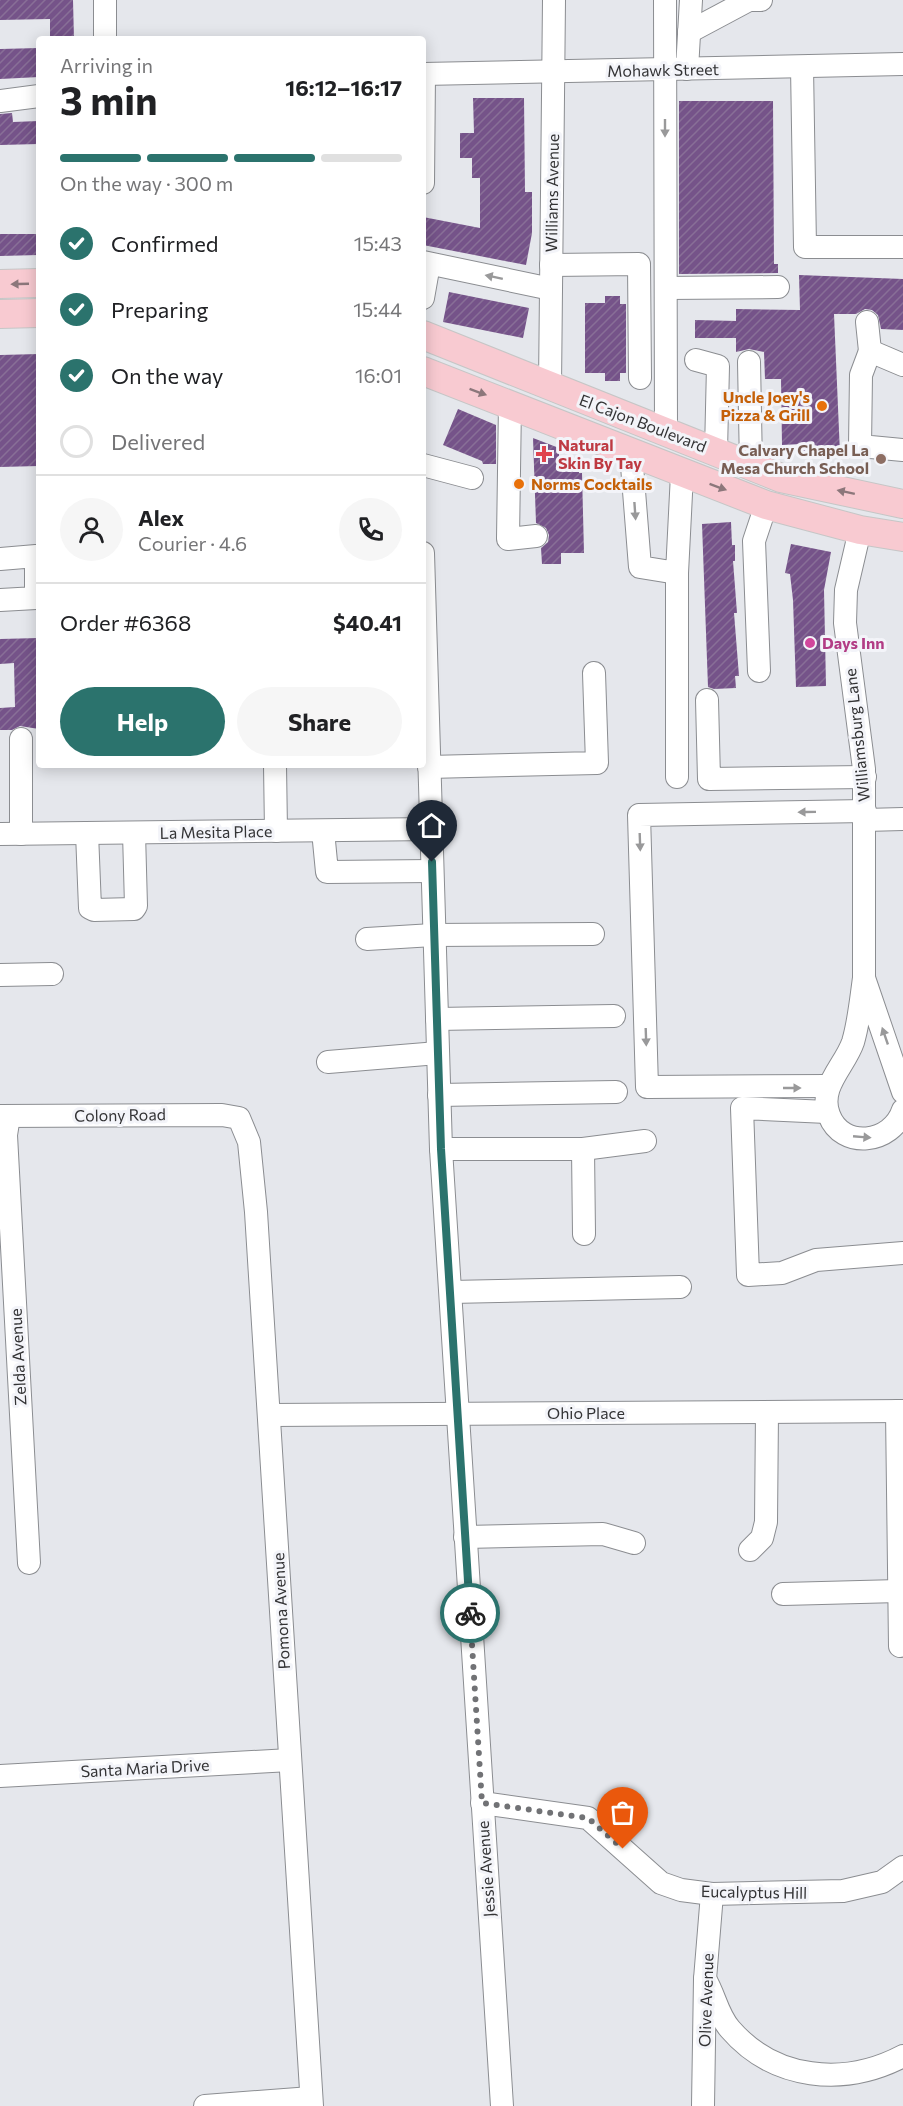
<!DOCTYPE html>
<meta charset="utf-8">
<style>
body{margin:0;font-family:Commissioner,sans-serif;background:#f6f6f6;color:#202124;height:100vh;display:flex;flex-direction:column;font-size:22px;white-space:nowrap}
*{box-sizing:border-box;margin:0}
p{font-size:20px;color:#757577}
.icon{flex:none;width:33px;height:33px;fill:none;stroke:currentColor;stroke-width:2;stroke-linecap:round;stroke-linejoin:round}
.map{position:relative;flex:1;overflow:hidden}
.details{position:absolute;left:36px;top:36px;width:390px;height:732px;display:flex;flex-direction:column;background:#fff;border-radius:6px;box-shadow:0 3px 15px #0003}
.details>*{flex:none}
.pin{position:absolute;display:grid;place-items:center;width:51px;height:51px;color:#fff;margin:-62px -26px;border-radius:50% 50% 50% 0;rotate:-45deg;box-shadow:0 0 6px #0007}
.pin .icon{rotate:45deg}
.courier{position:absolute;display:grid;place-items:center;width:60px;height:60px;margin:-30px;border:4px solid #2b736d;border-radius:50%;background:#fff;color:#222;box-shadow:0 2px 8px #0007}
.headline em{font-style:normal;font-weight:700}
.headline div{display:flex;flex-direction:column-reverse}
.headline{display:flex;align-items:center;justify-content:space-between;height:102px;padding:0 24px}
h1{font-size:39px;font-weight:700;line-height:45px}
.bar{display:grid;grid-template-columns:repeat(4,1fr);gap:9px 6px;align-content:center;height:72px;padding:0 24px}
.bar i{height:8px;border-radius:4px;background:#e0e0e0}
.bar .active{background:#2b736d}
.bar p{grid-column:span 4}
.line{display:flex;align-items:center;gap:15px;padding:0 24px;border-top:2px solid #e0e0e0}
.line div{flex:1}
.round{display:grid;place-items:center;flex:none;width:63px;height:63px;border-radius:32px;background:#f6f6f6}
ol{padding:0 24px;list-style:none}
li{display:flex;align-items:center;gap:18px;height:66px}
li p{margin-inline-start:auto}
li .icon{padding:6px;border-radius:50%;background:#2b736d;color:#fff;stroke-width:4}
li:last-child{color:#757577}
li i{width:33px;height:33px;border:3px solid #e0e0e0;border-radius:50%}
.button{display:flex;gap:12px;margin-top:auto;padding:12px 24px}
.button a{flex:1;height:69px;border-radius:36px;background:#2b736d;color:#fff;font-size:24px;font-weight:700;line-height:69px;text-align:center}
.button a+a{background:#f6f6f6;color:#202124}
.map>svg:first-child{display:block}
.building{fill:url(#building-hatch)}
.lines{fill:none;stroke-linecap:round;stroke-linejoin:round}
.minor-casing{stroke:#8b8d91;stroke-width:24}
.major-casing{stroke:#c6c6c6;stroke-width:30}
.minor{stroke:#fff;stroke-width:22}
.major{stroke:#f8cad1;stroke-width:28}
.oneway{fill:#99999a}
.oneway2{fill:#8c777b}
.done{stroke:#717275;stroke-width:6;stroke-dasharray:0 10.8}
.route{stroke:#2b736d;stroke-width:8}
.food-dot{fill:#e8710a;stroke:#f3f4f9;stroke-width:2}
.health-dot{fill:#e0444e;stroke:#f3f4f9;stroke-width:2}
.education-dot{fill:#8d6e63;stroke:#f3f4f9;stroke-width:2}
.hotel-dot{fill:#d1479c;stroke:#f3f4f9;stroke-width:2}
.labels{text-anchor:middle;stroke-width:6;stroke-linejoin:round;paint-order:stroke}
.street-label{font-size:16px;fill:#333335;stroke:#f3f4f9}
.food-label{font-size:16px;font-weight:bold;fill:#c56008;stroke:#f3f4f9;text-anchor:end}
.health-label{font-size:16px;font-weight:bold;fill:#be3a42;stroke:#f3f4f9;text-anchor:start}
.education-label{font-size:16px;font-weight:bold;fill:#785e54;stroke:#f3f4f9;text-anchor:end}
.hotel-label{font-size:16px;font-weight:bold;fill:#b23c85;stroke:#f3f4f9;text-anchor:start}
</style>
<div class="map">
<svg width="903" height="2106" viewBox="0 0 903 2106">
<defs>
<pattern id="building-hatch" width="6" height="6" patternUnits="userSpaceOnUse" patternTransform="scale(1.5)"><rect width="6" height="6" fill="#755389"/><path d="M-1 1l2-2M0 6l6-6M5 7l2-2" fill="none" stroke="#886f97"/></pattern>
</defs>
<rect width="100%" height="100%" fill="#e5e7ec"/>
<g class="building">
<polygon points="0,0 73,0 74,39 50,39 50,19 0,20"/>
<polygon points="39,48 39,77 0,79 0,49"/>
<polygon points="473,98 524,98 525,192 532,192 532,233 526,265 423,245 423,217 480,228 480,178 472,178 472,158 460,158 460,133 474,133"/>
<polygon points="679,101 773,101 774,264 778,264 778,273 679,274"/>
<polygon points="12,113 13,122 39,121 39,144 0,145 0,114"/>
<polygon points="0,234 39,234 39,255 0,256"/>
<polygon points="799,275 903,279 903,330 881,329 878,315 872,310 865,309 856,314 834,314 840,454 801,455 800,444 782,445 781,379 765,379 764,352 749,349 736,352 736,338 695,338 695,320 736,321 736,309 800,310"/>
<polygon points="449,292 529,308 523,338 443,322"/>
<polygon points="605,296 620,296 620,304 626,304 626,373 620,373 620,381 605,381 605,373 585,373 585,303 605,303"/>
<polygon points="39,354 39,466 0,467 0,355"/>
<polygon points="458,409 496,425 496,464 483,464 482,461 443,445"/>
<polygon points="533,438 559,448 559,465 579,464 579,473 582,473 584,553 561,553 561,564 542,564 541,548 548,542 549,535 546,528 536,523"/>
<polygon points="731,522 732,545 735,545 735,561 733,561 737,613 734,613 739,676 735,676 736,688 714,689 708,687 702,524"/>
<polygon points="791,544 831,552 824,590 826,686 796,687 793,600 790,574 785,573"/>
<polygon points="39,638 39,729 20,726 12,730 0,730 0,708 15,707 14,663 0,664 0,639"/>
</g>
<g class="lines">
<defs>
<g id="minor">
<polyline points="105,0 105,39"/>
<polyline points="665,0 666,431"/>
<polyline points="689,32 749,0 761,0"/>
<polyline points="802,67 805,247 903,247"/>
<polyline points="687,69 691,0"/>
<polyline points="423,74 903,64"/>
<polyline points="0,101 39,96"/>
<polyline points="423,183 424,74"/>
<polyline points="423,262 551,289"/>
<polyline points="551,265 639,264 640,378"/>
<polyline points="666,288 778,287"/>
<polyline points="423,298 429,264"/>
<polyline points="867,322 870,351"/>
<polyline points="696,360 718,366 716,451"/>
<polyline points="749,362 751,466"/>
<polyline points="903,365 870,351 861,375 860,446 903,450"/>
<polyline points="550,386 554,0"/>
<polyline points="510,404 508,539 536,536"/>
<polyline points="631,453 640,567 677,573 682,474"/>
<polyline points="423,465 472,478"/>
<polyline points="860,530 846,590 845,623 864,769 864,978"/>
<polyline points="423,553 441,1149 502,2106"/>
<polyline points="0,559 36,556 36,598 0,600"/>
<polyline points="677,573 677,777"/>
<polyline points="759,671 754,541 766,505"/>
<polyline points="707,700 709,779 865,777"/>
<polyline points="21,739 21,834"/>
<polyline points="275,765 276,831"/>
<polyline points="429,767 597,763 594,673"/>
<polyline points="865,820 903,819"/>
<polyline points="323,831 327,872 432,871"/>
<polyline points="87,833 90,908 94,910 134,909 136,906 134,833"/>
<polyline points="0,834 432,829"/>
<polyline points="367,939 433,935 593,934"/>
<polyline points="0,975 52,974"/>
<polyline points="437,1019 614,1016"/>
<polyline points="328,1062 438,1053"/>
<polyline points="829,1086 647,1087 639,815 865,811"/>
<path d="M903,1092L864,978C861,999 859,1022 853,1042C845,1066 818,1087 829,1115C842,1150 892,1144 903,1110"/>
<polyline points="439,1095 616,1092"/>
<polyline points="827,1112 742,1108 748,1275 782,1273 816,1260 903,1253"/>
<polyline points="0,1116 222,1115 239,1118 249,1142 256,1212 312,2106"/>
<polyline points="9,1116 6,1135 29,1563"/>
<polyline points="441,1149 583,1149 584,1234"/>
<polyline points="583,1149 645,1141"/>
<polyline points="451,1292 680,1287"/>
<polyline points="897,1411 900,1646"/>
<polyline points="270,1415 903,1411"/>
<polyline points="465,1537 603,1534 634,1543"/>
<polyline points="750,1550 762,1538 766,1522 767,1412"/>
<polyline points="783,1594 899,1591"/>
<polyline points="0,1776 290,1760"/>
<polyline points="482,1803 588,1818 661,1883 681,1890 712,1894 843,1891 882,1882 903,1867"/>
<path d="M705,1979C715,1995 717,2014 730,2029C774,2080 844,2087 903,2056"/>
<polyline points="205,2106 311,2098"/>
<polyline points="703,2106 705,1979 712,1894"/>
</g>
<g id="major">
<polyline points="0,284 39,283"/>
<polyline points="0,314 39,313"/>
<polyline points="423,335 781,478 903,504"/>
<polyline points="423,371 766,505 860,530 903,537"/>
</g>
</defs>
<use href="#minor" class="minor-casing"/>
<use href="#major" class="major-casing"/>
<use href="#minor" class="minor"/>
<use href="#major" class="major"/>
</g>
<defs><path id="oneway-solid" d="M-6-.8H1V-3.2L6.5 0L1 3.2V.8H-6Z" transform="scale(1.5)"/></defs>
<g class="oneway">
<use href="#oneway-solid" transform="translate(665 128) rotate(90)"/>
<use href="#oneway-solid" transform="translate(494 277) rotate(-168)"/>
<use href="#oneway-solid" transform="translate(635 511) rotate(86)"/>
<use href="#oneway-solid" transform="translate(807 812) rotate(179)"/>
<use href="#oneway-solid" transform="translate(640 842) rotate(88)"/>
<use href="#oneway-solid" transform="translate(885 1036) rotate(-109)"/>
<use href="#oneway-solid" transform="translate(646 1037) rotate(88)"/>
<use href="#oneway-solid" transform="translate(792 1088)"/>
<use href="#oneway-solid" transform="translate(862 1137) rotate(5)"/>
</g>
<g class="oneway2">
<use href="#oneway-solid" transform="translate(20 284) rotate(178)"/>
<use href="#oneway-solid" transform="translate(478 392) rotate(20)"/>
<use href="#oneway-solid" transform="translate(718 487) rotate(20)"/>
<use href="#oneway-solid" transform="translate(846 492) rotate(-168)"/>
</g>
<g class="lines">
<polyline class="done" points="470,1613 482,1803 588,1818 623,1849"/>
<polyline class="route" points="432,862 441,1149 470,1613"/>
</g>
<g class="food-dot">
<circle cx="822" cy="406" r="6"/>
<circle cx="519" cy="484" r="6"/>
</g>
<path class="health-dot" d="M541 445h6v6h6v6h-6v6h-6v-6h-6v-6h6z"/>
<circle class="education-dot" cx="881" cy="459" r="6"/>
<circle class="hotel-dot" cx="810" cy="643" r="6"/>
<g class="labels">
<g class="street-label">
<text transform="translate(663 70) rotate(-1)" y="6">Mohawk Street</text>
<text transform="translate(552 193) rotate(-89)" y="6">Williams Avenue</text>
<text transform="translate(643 423) rotate(21)" y="6">El Cajon Boulevard</text>
<text transform="translate(857 735) rotate(-96)" y="6">Williamsburg Lane</text>
<text transform="translate(216 832) rotate(-1)" y="6">La Mesita Place</text>
<text transform="translate(120 1115) rotate(-1)" y="6">Colony Road</text>
<text transform="translate(18 1357) rotate(-93)" y="6">Zelda Avenue</text>
<text x="586" y="1419">Ohio Place</text>
<text transform="translate(281 1611) rotate(-93)" y="6">Pomona Avenue</text>
<text transform="translate(145 1768) rotate(-3)" y="6">Santa Maria Drive</text>
<text transform="translate(486 1869) rotate(-94)" y="6">Jessie Avenue</text>
<text transform="translate(754 1892) rotate(1)" y="6">Eucalyptus Hill</text>
<text transform="translate(706 2000) rotate(-88)" y="6">Olive Avenue</text>
</g>
<g class="food-label">
<text x="810" y="403">Uncle Joey's<tspan x="810" dy="18">Pizza &amp; Grill</tspan></text>
<text x="531" y="490" text-anchor="start">Norms Cocktails</text>
</g>
<g class="health-label">
<text x="558" y="451">Natural<tspan x="558" dy="18">Skin By Tay</tspan></text>
</g>
<g class="education-label">
<text x="869" y="456">Calvary Chapel La<tspan x="869" dy="18">Mesa Church School</tspan></text>
</g>
<g class="hotel-label">
<text x="822" y="649">Days Inn</text>
</g>
</g>
</svg>
<div class="pin" style="left:623px;top:1849px;background:#ea580c"><svg class="icon" aria-label="bag" viewBox="0 0 24 24"><path d="M5 8h14l-1 12H6zM9 8a3 3 0 0 1 6 0"/></svg></div>
<div class="pin" style="left:432px;top:862px;background:#1f2937"><svg class="icon" aria-label="home" viewBox="0 0 24 24"><path d="M3 11l9-7 9 7M6 9v11h12V9"/></svg></div>
<div class="courier" style="left:470px;top:1613px"><svg class="icon" aria-label="bike" viewBox="0 0 24 24"><circle cx="6" cy="16" r="4"/><circle cx="18" cy="16" r="4"/><path d="M6 16l4-8h5l3 8M10 8l3 8H6M13 5h3"/></svg></div>
<section class="details">
<div class="headline"><div><h1>3 min</h1><p>Arriving in</p></div><em>16:12–16:17</em></div>
<div class="bar"><i class="active"></i><i class="active"></i><i class="active"></i><i></i><p>On the way · 300 m</p></div>
<ol>
<li><svg class="icon" aria-label="check" viewBox="0 0 24 24"><path d="M5 12l5 5 9-10"/></svg>Confirmed<p>15:43</p></li>
<li><svg class="icon" aria-label="check" viewBox="0 0 24 24"><path d="M5 12l5 5 9-10"/></svg>Preparing<p>15:44</p></li>
<li><svg class="icon" aria-label="check" viewBox="0 0 24 24"><path d="M5 12l5 5 9-10"/></svg>On the way<p>16:01</p></li>
<li><i></i>Delivered</li>
</ol>
<div class="line" style="height:108px"><a class="round"><svg class="icon" aria-label="person" viewBox="0 0 24 24"><circle cx="12" cy="8" r="4"/><path d="M4 21q1-7 8-7t8 7"/></svg></a><div><b>Alex</b><p>Courier · 4.6</p></div><a class="round"><svg class="icon" aria-label="phone" viewBox="0 0 24 24"><path d="M5 4h4l2 5-3 2q2 4 5 5l2-3 5 2v4C11 20 4 13 5 4z"/></svg></a></div>
<div class="line" style="height:78px"><div>Order #6368</div><b>$40.41</b></div>
<div class="button"><a>Help</a><a>Share</a></div>
</section>
</div>
